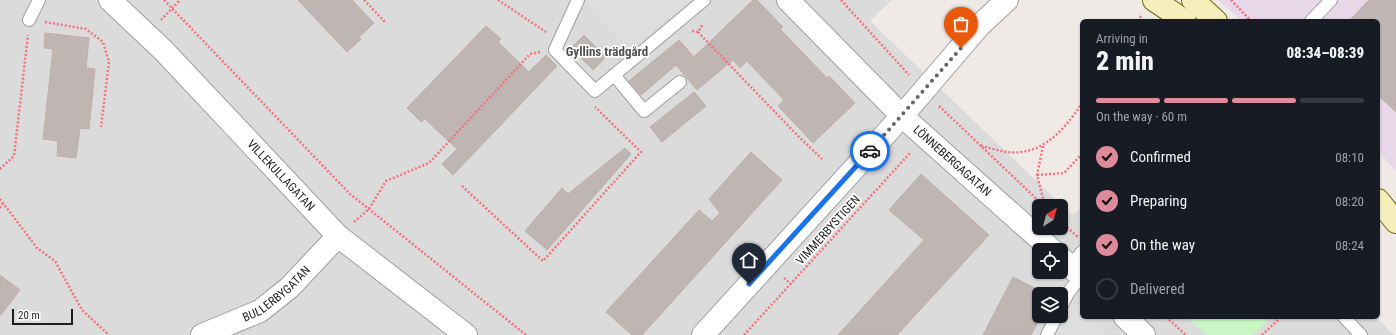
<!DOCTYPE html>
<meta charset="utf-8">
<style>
body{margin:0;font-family:"Roboto Condensed",sans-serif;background:#20242c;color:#f1f3f6;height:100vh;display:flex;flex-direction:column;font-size:15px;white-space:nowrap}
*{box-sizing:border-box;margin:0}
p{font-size:13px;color:#9ea1a6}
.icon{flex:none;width:22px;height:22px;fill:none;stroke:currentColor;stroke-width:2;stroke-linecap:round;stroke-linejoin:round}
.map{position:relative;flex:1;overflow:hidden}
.panel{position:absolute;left:1080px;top:19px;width:300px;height:300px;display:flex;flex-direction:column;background:#171b24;border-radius:6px;box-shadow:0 1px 3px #0004}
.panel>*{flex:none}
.needle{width:26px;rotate:36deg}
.buttons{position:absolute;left:1032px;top:199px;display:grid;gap:8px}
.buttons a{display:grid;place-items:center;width:36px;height:36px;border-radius:6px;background:#171b24;box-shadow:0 1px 3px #0004;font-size:20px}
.scale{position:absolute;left:12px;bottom:10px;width:61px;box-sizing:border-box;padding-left:4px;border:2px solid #1e1e1e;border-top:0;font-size:11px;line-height:14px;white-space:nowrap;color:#1e1e1e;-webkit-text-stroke:3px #fff;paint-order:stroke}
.pin{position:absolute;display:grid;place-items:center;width:34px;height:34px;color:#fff;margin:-41px -17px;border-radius:50% 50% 50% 0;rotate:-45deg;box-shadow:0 0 4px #0007}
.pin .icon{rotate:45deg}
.courier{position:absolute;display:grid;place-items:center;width:40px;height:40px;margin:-20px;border:3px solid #1a73e8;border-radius:50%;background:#fff;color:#222;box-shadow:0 1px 5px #0007}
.head em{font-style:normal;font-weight:800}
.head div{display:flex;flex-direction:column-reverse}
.head{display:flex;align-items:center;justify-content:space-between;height:68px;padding:0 16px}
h1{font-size:26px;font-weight:800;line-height:30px}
.bar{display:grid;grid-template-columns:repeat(4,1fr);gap:6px 4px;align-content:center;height:48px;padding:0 16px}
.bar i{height:5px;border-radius:3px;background:#363941}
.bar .active{background:#dd8a9b}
.bar p{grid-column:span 4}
ol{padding:0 16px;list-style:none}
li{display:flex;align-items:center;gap:12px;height:44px}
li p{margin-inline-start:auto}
li .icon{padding:4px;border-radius:50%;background:#dd8a9b;color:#111;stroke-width:4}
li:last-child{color:#9ea1a6}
li i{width:22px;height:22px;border:2px solid #363941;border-radius:50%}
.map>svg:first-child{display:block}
.residential{fill:#dcdbdc;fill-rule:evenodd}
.industrial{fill:#e8d7e8}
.park{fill:#c9f7c4}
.parking{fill:#dedede}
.building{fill:#bfb5b2;stroke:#c0aea8}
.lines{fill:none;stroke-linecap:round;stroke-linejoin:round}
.service-casing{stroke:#9f9f9f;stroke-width:14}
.minor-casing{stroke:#9f9f9f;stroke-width:24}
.secondary-casing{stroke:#716a0a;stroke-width:24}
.path{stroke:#f3727c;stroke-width:2.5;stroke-dasharray:2 2;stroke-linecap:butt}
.service{stroke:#fff;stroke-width:12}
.minor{stroke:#fff;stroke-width:22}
.secondary{stroke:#f7efbb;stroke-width:22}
.done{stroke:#676564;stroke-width:4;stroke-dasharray:0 7.2}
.route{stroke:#1a73e8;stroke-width:5}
.labels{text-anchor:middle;stroke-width:3.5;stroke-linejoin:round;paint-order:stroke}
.street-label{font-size:12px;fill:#1e1e1e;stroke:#fff}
.neighbourhood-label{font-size:13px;font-weight:bold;fill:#515151;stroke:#fff}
</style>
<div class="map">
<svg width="1396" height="335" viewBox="0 0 1396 335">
<rect width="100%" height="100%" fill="#efeae5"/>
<path class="residential" d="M0,0H892L870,21L1072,215L1082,207V317H1376L1394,335H0ZM1039,206H1061V228H1039ZM1039,250H1061V272H1039ZM1039,294H1061V316H1039Z"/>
<polygon class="industrial" points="1218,0 1396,0 1396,172 1378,150 1378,21 1242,21"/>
<polygon class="park" points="1187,317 1262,317 1267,322 1252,335 1207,335"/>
<g class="parking">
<polygon points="583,0 689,0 630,51"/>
<polygon points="1061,293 1082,312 1082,317 1087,317 1106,335 1040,335 1050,316 1061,316"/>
</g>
<g class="building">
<polygon points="298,0 352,0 374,23 359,37 361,39 347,52"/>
<polygon points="753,0 757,0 783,27 780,29 827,78 829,76 855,103 813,143 778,106 784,100 747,61 740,68 733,60 697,90 676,65 641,95 629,81 679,40 694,57"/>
<polygon points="1369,0 1396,0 1396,112 1378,95 1378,21 1349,21"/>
<polygon points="486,26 501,39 498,42 529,72 546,55 557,66 453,175 442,164 457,149 425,119 421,122 407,108"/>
<polygon points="45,33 89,38 86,68 95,69 89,129 80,128 76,158 57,156 58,141 43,139 53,49 44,48"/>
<polygon points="584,35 606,57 593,70 571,48"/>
<polygon points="694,92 706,106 662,142 650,127"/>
<polygon points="625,148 631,154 547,250 525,231 562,188 568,194"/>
<polygon points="751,152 782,180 642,335 632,335 606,312 699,210 712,221 720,213 709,199"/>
<polygon points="921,174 989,235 897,335 838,335 924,240 889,210"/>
<polygon points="0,275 20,290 0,316"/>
<polygon points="1013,277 1046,294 1039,294 1039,316 1041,316 1031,335 983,335"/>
</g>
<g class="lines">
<defs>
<g id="service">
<polyline points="578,0 555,50 595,91 704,0"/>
<polyline points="29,20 39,0"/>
<polyline points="1311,21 1331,0"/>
<polyline points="614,75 644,111 680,82"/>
<polyline points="1070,266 1082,252"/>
<polyline points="1061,307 1068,293 1081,276"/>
<polyline points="1344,317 1361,335"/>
<polyline points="1047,335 1057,316"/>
</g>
<g id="minor">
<path id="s1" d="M110,0L163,50L338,236L466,335"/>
<path id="s2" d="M788,0L902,116L1052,250"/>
<polyline points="1061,258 1082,277"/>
<polyline points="1125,317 1144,335"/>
<path id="s3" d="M202,335L260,311L289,288L338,236"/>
<polyline points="703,335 902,116 979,26 1007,0"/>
</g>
<g id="secondary">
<polyline points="1154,0 1185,21"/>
<polyline points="1193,0 1216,21"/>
<polyline points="1378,200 1396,222"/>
</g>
</defs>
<use href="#service" class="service-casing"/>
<use href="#minor" class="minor-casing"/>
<use href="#secondary" class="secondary-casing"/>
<g class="path">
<polyline points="164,0 350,194 526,335"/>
<polyline points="364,0 386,23"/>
<polyline points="498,0 546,32"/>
<polyline points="841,0 909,75"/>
<polyline points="1231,0 1251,21"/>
<polyline points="161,20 180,0"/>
<polyline points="1138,21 1141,16"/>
<polyline points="45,22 86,29 103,42 109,62 101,127"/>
<polyline points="692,31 698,32 703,24"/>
<polyline points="698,32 798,136 822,159"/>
<polyline points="939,106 1044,206"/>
<path d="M981,146C994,149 1008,154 1021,152C1048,149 1068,125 1082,103"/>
<polyline points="1043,146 1037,175 1045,206"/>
<polyline points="0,169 14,156 28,35"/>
<polyline points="1037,175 1064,173 1082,154"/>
<polyline points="462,186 543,261 641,152 595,107"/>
<polyline points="0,199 37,248 55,261 82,310 109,335"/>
<polyline points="0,208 3,203"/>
<polyline points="354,222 369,209 386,181 429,163 530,54 540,52"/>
<polyline points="1061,222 1078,237"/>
<polyline points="744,243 753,251"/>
<polyline points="784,278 791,284"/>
<polyline points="1166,317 1186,335"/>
<polyline points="744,335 911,152"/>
<polyline points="1262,335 1281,317"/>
</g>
<use href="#service" class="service"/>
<use href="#minor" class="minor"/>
<use href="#secondary" class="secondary"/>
</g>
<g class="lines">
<polyline class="done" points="870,151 961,48"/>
<polyline class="route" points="749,284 870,151"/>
</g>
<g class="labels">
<g class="street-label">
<text dy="4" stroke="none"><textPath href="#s2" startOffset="230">LÖNNEBERGAGATAN</textPath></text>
<text dy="4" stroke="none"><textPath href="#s1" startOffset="245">VILLEKULLAGATAN</textPath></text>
<text transform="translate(828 230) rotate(-48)" y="4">VIMMERBYSTIGEN</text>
<text dy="4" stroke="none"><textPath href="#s3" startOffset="86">BULLERBYGATAN</textPath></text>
</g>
<g class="neighbourhood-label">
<text x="607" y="56">Gyllins trädgård</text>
</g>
</g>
</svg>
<div class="buttons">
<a><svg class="needle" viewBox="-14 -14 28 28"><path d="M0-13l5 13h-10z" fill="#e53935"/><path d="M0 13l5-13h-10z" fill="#9ea1a6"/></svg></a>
<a><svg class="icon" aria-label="locate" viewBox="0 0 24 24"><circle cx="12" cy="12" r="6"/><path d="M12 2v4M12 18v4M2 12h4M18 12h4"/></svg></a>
<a><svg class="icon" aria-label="layers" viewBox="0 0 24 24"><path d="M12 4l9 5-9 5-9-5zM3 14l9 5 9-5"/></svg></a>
</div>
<div class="scale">20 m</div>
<div class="pin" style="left:961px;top:48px;background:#ea580c"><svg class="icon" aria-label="bag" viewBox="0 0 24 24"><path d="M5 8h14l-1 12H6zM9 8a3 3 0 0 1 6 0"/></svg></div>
<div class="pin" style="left:749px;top:284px;background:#1f2937"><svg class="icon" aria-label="home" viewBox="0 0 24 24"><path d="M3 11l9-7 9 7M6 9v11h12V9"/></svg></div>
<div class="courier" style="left:870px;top:151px"><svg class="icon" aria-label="car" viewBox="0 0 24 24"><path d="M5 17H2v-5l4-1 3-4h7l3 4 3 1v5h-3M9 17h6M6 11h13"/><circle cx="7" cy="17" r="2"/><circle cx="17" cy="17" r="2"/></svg></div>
<section class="panel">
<div class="head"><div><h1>2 min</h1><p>Arriving in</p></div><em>08:34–08:39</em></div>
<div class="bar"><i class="active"></i><i class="active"></i><i class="active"></i><i></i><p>On the way · 60 m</p></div>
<ol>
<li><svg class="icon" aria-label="check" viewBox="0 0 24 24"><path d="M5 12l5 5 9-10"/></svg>Confirmed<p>08:10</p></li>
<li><svg class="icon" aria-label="check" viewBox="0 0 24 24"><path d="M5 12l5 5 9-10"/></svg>Preparing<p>08:20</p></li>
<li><svg class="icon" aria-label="check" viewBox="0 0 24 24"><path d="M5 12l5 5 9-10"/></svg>On the way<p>08:24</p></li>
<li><i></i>Delivered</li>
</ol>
</section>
</div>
